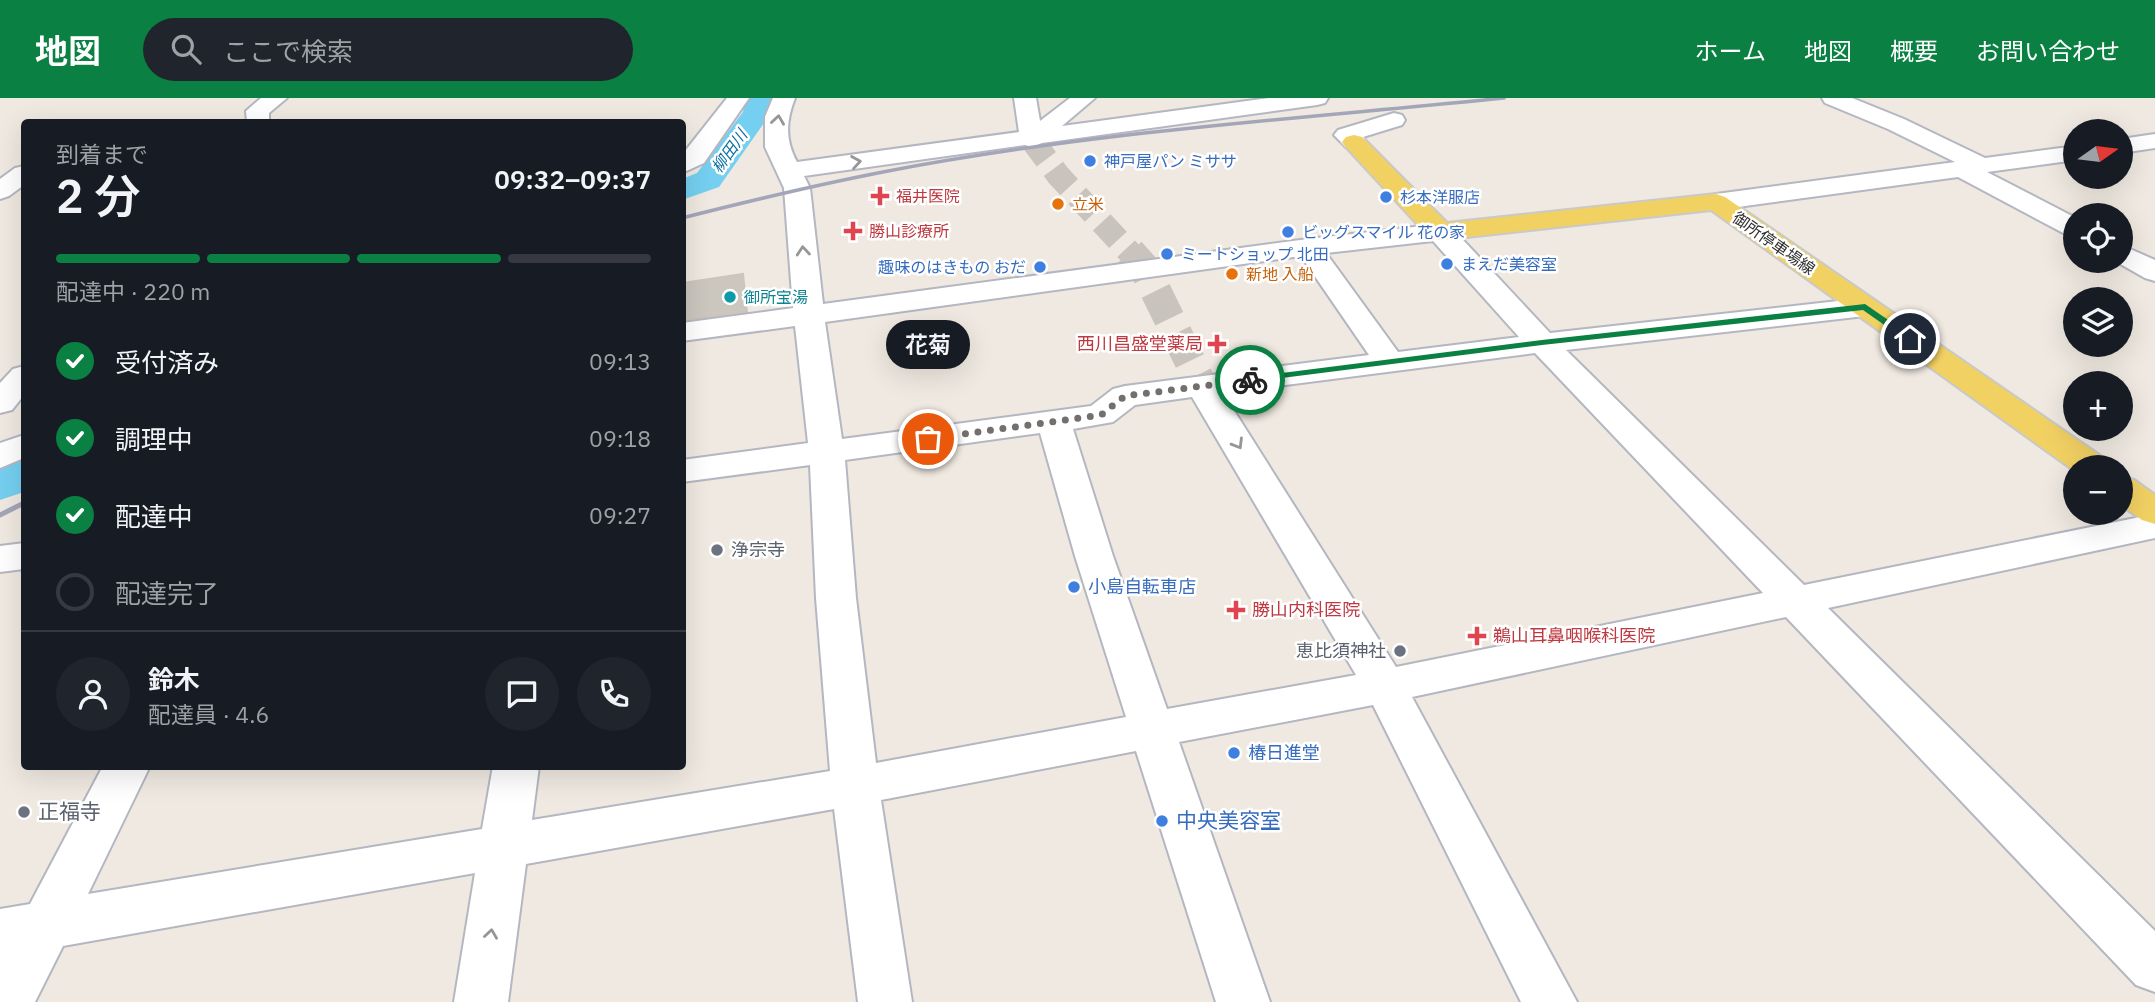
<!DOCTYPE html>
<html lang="ja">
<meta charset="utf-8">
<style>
body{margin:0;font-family:"IBM Plex Sans","Noto Sans JP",sans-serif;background:#20242c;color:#f1f3f6;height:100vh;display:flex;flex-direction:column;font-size:26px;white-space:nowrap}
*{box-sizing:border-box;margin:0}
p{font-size:23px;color:#9ea1a6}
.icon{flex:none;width:38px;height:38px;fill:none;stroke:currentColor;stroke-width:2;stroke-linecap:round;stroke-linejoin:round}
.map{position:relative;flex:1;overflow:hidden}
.sheet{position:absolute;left:21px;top:21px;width:665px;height:651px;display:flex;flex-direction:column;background:#171b24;border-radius:7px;box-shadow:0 7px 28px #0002}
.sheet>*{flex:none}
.needle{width:46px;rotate:76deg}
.tools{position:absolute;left:2063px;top:21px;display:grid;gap:14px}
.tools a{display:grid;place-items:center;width:70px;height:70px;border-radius:50%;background:#171b24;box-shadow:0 7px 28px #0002;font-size:35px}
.pin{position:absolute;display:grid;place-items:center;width:60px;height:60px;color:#fff;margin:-30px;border:4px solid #fff;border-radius:50%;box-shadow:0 2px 7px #0007}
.courier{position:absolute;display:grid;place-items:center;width:70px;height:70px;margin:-35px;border:5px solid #0b8043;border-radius:50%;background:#fff;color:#222;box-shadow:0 2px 9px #0007}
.bubble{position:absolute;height:49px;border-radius:24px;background:#171b24;box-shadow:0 7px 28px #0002;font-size:23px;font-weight:600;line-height:49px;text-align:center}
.headline em{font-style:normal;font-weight:600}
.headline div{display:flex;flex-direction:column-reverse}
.headline{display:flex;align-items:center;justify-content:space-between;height:119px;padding:0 35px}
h1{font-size:46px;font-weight:600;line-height:52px}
.bar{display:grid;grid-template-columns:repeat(4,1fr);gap:10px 7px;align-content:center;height:84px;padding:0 35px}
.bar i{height:9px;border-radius:5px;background:#363941}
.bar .active{background:#0b8043}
.bar p{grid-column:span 4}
.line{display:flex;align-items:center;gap:18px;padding:0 35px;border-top:2px solid #363941}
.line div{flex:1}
.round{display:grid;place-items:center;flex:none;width:74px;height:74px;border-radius:37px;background:#20242c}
ol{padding:0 35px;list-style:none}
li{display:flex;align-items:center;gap:21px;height:77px}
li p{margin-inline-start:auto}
li .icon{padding:7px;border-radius:50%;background:#0b8043;color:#fff;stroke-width:4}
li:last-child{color:#9ea1a6}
li i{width:38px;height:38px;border:4px solid #363941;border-radius:50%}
header{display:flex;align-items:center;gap:42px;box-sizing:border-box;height:98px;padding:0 35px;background:#0b8043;color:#fff}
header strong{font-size:33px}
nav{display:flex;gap:38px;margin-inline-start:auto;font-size:24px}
.search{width:490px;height:63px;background:#20242c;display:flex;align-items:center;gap:18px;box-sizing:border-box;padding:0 24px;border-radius:38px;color:#9ea1a6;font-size:26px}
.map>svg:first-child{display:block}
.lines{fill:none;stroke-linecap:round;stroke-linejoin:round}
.river{fill:#75cff0;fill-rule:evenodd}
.building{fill:#cbc7bf;stroke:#cbc5ba;stroke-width:2}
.minor-tunnel-far1{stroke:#c8c4bd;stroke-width:24;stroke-dasharray:24 12;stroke-linecap:butt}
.minor-tunnel{stroke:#c8c4bd;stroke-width:31;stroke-dasharray:31 16;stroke-linecap:butt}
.minor-casing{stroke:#b4b7c1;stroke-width:4}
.major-casing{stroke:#c9c9c9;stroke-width:4}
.minor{fill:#fff;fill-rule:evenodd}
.major{fill:#f2d163;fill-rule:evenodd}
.rail-far1{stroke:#a3a6b8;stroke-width:3.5}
.rail{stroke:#a3a6b8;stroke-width:5}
.oneway{stroke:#969696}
.route{fill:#0b8043}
.done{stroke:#726f6d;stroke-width:7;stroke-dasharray:0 12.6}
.shop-dot{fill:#3f7fe0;stroke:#fff;stroke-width:2.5}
.health-dot{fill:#e0444e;stroke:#fff;stroke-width:2.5}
.food-dot{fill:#e8710a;stroke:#fff;stroke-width:2.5}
.culture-dot{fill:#0f9aa8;stroke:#fff;stroke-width:2.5}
.worship-dot{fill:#6b7280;stroke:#fff;stroke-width:2.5}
.labels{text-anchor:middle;stroke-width:5;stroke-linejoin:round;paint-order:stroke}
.far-water-label{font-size:16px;font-style:italic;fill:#0d6fa3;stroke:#fff}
.far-shop-label{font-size:16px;fill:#366cbe;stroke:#fff;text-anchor:start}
.far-health-label{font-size:16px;fill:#be3a42;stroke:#fff;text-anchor:start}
.far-food-label{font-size:16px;fill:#c56008;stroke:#fff;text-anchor:start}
.far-street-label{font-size:16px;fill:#2e2e2e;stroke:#fff}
.far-culture-label{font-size:16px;fill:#0d838f;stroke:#fff;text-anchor:start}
.health-label{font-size:18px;fill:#be3a42;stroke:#fff;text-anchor:start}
.worship-label{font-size:18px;fill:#5b616d;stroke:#fff;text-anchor:start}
.shop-label{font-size:18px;fill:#366cbe;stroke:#fff;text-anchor:start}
.near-worship-label{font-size:21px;fill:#5b616d;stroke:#fff;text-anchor:start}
.near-shop-label{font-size:21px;fill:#366cbe;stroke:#fff;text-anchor:start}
</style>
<header>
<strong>地図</strong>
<div class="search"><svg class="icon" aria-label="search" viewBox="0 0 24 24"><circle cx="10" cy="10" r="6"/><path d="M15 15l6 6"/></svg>ここで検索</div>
<nav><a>ホーム</a><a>地図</a><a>概要</a><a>お問い合わせ</a></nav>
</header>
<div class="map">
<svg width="2155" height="904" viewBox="0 0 2155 904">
<rect width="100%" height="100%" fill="#efe9e1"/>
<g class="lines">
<g class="river">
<polygon points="746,0 774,0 771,15 719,89 682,102 682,81 697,75 743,14"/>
<polygon points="24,361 24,394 0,402 0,369"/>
</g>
</g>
<polygon class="building" points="743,176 747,214 682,222 682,185"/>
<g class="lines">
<polyline class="minor-tunnel-far1" points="1032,42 1058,77 1131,156"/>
<polyline class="minor-tunnel" points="1130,154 1145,171 1202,288"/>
<defs>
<g id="minor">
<polygon points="261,0 287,0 269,15 269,24 247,24 246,13"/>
<polygon points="727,0 749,0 704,65 682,75 682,57"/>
<path d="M773,0H795C786,23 785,42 797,64L1019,34L1014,0H1036L1040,23L1070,0H1095L1062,28L1269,0H1328L1325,5L1317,7L1042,45L1032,49L1025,47L804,78L810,90L823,206L1308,141L1440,126L1450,128L1550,235L1865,200L1875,203L1880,209L1875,215L1865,218L1566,252L1804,487L2155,416V440L1828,510L2155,833V894L2136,887L1786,519L1412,599L1577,904H1521L1373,607L1179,644L1270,904H1216L1136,653L881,702L912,904H858L834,711L526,766L508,904H454L475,775L63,848L35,904H0V811L30,806L103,668H150L88,796L482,731L493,668H539L532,722L830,673L816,500L810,367L682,384V362L808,345L795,228L682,243V225L793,210L784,90L765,49V19ZM1433,143L1519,239L1398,254L1326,155ZM1301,158L1369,257L1125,288L1113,291L1091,308L842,341L825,224ZM1535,255L1763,495L1396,569L1223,295ZM1192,299L1356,577L1167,611L1113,458L1073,331L1113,324L1135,307ZM1040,335L1075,458L1126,619L876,665L856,500L845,362Z"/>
<polygon points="1822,0 1852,0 1904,21 1985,60 2076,48 2076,62 1987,74 2076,120 2076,139 2067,137 1958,79 1716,112 1707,109 1703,104 1707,99 1716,96 1955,64 1888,31 1825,5"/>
<polygon points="1394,15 1402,17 1405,22 1402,27 1363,39 1366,44 1362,49 1346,49 1334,37 1338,32"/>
<polygon points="2155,36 2155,50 2121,55 2121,41"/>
<polygon points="24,68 24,87 9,98 0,101 0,81 15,70"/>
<polygon points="2121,147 2155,162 2155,183 2145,180 2115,163 2121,163"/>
<polygon points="24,268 24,297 12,312 0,315 0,285 13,271"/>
<polygon points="24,337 24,360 0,370 0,345"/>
<polygon points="24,445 24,471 0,474 0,448"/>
</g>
<g id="major">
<polygon points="1354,37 1362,39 1447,125 1716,96 1725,99 2105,361 2110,369 2076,369 2076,374 1711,112 1440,142 1430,140 1346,49 1342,44 1346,39"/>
<polygon points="2121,379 2134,382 2155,397 2155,426 2142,422 2121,407"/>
</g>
</defs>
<use href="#minor" class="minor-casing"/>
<use href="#major" class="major-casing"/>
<use href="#minor" class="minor"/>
<use href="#major" class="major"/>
<path class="rail-far1" d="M682,120C749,103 816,87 883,74C1088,34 1297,21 1504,0"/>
<polyline class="rail" points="0,417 24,405"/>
</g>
<defs><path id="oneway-chevron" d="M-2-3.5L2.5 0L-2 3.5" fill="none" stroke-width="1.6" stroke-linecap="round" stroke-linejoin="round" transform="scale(1.75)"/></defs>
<g class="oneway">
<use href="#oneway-chevron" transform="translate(778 22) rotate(-82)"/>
<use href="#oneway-chevron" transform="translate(856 64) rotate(-9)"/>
<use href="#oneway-chevron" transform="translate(803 153) rotate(-95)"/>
<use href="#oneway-chevron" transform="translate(1238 346) rotate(59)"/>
<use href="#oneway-chevron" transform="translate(491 836) rotate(-82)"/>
</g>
<polygon class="route" points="1865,206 1913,239 1913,243 1907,243 1863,212 1542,247 1250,284 1245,282 1250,279 1542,242"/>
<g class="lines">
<polyline class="done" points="928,341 1101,317 1125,298 1250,282"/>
</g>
<g class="shop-dot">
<circle cx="1090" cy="63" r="7"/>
<circle cx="1386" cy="99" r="7"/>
<circle cx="1288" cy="134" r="7"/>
<circle cx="1167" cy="156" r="7"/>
<circle cx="1447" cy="166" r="7"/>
<circle cx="1040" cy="169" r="7"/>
<circle cx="1074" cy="489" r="7"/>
<circle cx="1234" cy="655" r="7"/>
<circle cx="1162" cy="723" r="7"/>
</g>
<g class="health-dot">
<path d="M876.5 87.5h7v7h7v7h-7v7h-7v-7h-7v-7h7z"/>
<path d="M849.5 122.5h7v7h7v7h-7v7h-7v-7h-7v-7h7z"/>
<path d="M1213.5 235.5h7v7h7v7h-7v7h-7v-7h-7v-7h7z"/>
<path d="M1232.5 501.5h7v7h7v7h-7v7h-7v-7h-7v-7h7z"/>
<path d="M1473.5 527.5h7v7h7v7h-7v7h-7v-7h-7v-7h7z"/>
</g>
<g class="food-dot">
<circle cx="1058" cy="106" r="7"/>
<circle cx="1232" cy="176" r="7"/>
</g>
<circle class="culture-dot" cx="730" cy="199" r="7"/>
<g class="worship-dot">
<circle cx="717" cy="452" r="7"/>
<circle cx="1400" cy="553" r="7"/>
<circle cx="24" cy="714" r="7"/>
</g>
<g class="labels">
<g class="far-water-label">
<text transform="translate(729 53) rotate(-54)" y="6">柳田川</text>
</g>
<g class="far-shop-label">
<text x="1104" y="69">神戸屋パン ミササ</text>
<text x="1400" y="105">杉本洋服店</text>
<text x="1302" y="140">ビッグスマイル 花の家</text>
<text x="1181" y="162">ミートショップ 北田</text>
<text x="1461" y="172">まえだ美容室</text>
<text x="1026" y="175" text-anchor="end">趣味のはきもの おだ</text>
</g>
<g class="far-health-label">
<text x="896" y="104">福井医院</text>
<text x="869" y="139">勝山診療所</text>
</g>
<g class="far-food-label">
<text x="1072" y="112">立米</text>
<text x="1246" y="182">新地 入船</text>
</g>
<g class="far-street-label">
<text transform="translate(1774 145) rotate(35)" y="6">御所停車場線</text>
</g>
<g class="far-culture-label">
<text x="744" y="205">御所宝湯</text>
</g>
<g class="health-label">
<text x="1203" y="252" text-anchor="end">西川昌盛堂薬局</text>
<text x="1252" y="518">勝山内科医院</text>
<text x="1493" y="544">鵜山耳鼻咽喉科医院</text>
</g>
<g class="worship-label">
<text x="731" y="458">浄宗寺</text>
<text x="1386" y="559" text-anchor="end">恵比須神社</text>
</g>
<g class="shop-label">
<text x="1088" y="495">小島自転車店</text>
<text x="1248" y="661">椿日進堂</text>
</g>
<g class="near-worship-label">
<text x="38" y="721">正福寺</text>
</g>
<g class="near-shop-label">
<text x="1176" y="730">中央美容室</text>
</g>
</g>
</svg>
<div class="tools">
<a><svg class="needle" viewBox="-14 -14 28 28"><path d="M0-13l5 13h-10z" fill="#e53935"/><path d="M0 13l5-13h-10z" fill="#9ea1a6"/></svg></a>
<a><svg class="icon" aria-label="locate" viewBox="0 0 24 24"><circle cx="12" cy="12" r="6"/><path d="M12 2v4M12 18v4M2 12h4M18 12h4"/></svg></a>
<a><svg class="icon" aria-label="layers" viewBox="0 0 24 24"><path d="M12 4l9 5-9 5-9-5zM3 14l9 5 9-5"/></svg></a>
<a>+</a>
<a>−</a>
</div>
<div class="pin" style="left:928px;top:341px;background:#ea580c"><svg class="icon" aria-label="bag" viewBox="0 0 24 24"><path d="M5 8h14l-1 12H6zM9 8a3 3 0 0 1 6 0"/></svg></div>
<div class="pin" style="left:1910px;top:241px;background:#1f2937"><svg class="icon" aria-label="home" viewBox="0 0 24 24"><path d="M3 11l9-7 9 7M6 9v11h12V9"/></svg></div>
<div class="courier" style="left:1250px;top:282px"><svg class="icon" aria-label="bike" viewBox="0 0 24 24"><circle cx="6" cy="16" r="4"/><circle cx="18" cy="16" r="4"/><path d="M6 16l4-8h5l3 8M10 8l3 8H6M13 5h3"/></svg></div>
<div class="bubble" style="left:886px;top:222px;width:84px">花菊</div>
<section class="sheet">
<div class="headline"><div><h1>2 分</h1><p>到着まで</p></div><em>09:32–09:37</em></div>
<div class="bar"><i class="active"></i><i class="active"></i><i class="active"></i><i></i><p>配達中 · 220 m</p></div>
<ol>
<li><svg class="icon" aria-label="check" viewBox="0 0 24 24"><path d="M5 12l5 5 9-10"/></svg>受付済み<p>09:13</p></li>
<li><svg class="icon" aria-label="check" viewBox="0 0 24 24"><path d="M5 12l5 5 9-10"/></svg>調理中<p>09:18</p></li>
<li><svg class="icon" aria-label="check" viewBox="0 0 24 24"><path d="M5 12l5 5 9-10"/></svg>配達中<p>09:27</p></li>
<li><i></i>配達完了</li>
</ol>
<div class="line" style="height:126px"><a class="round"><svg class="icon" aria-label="person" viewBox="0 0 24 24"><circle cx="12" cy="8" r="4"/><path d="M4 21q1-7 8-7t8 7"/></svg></a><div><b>鈴木</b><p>配達員 · 4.6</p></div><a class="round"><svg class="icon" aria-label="chat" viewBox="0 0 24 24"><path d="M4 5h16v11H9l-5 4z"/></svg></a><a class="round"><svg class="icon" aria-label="phone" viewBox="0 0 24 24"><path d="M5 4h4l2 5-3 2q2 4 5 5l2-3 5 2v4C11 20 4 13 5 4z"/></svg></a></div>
</section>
</div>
